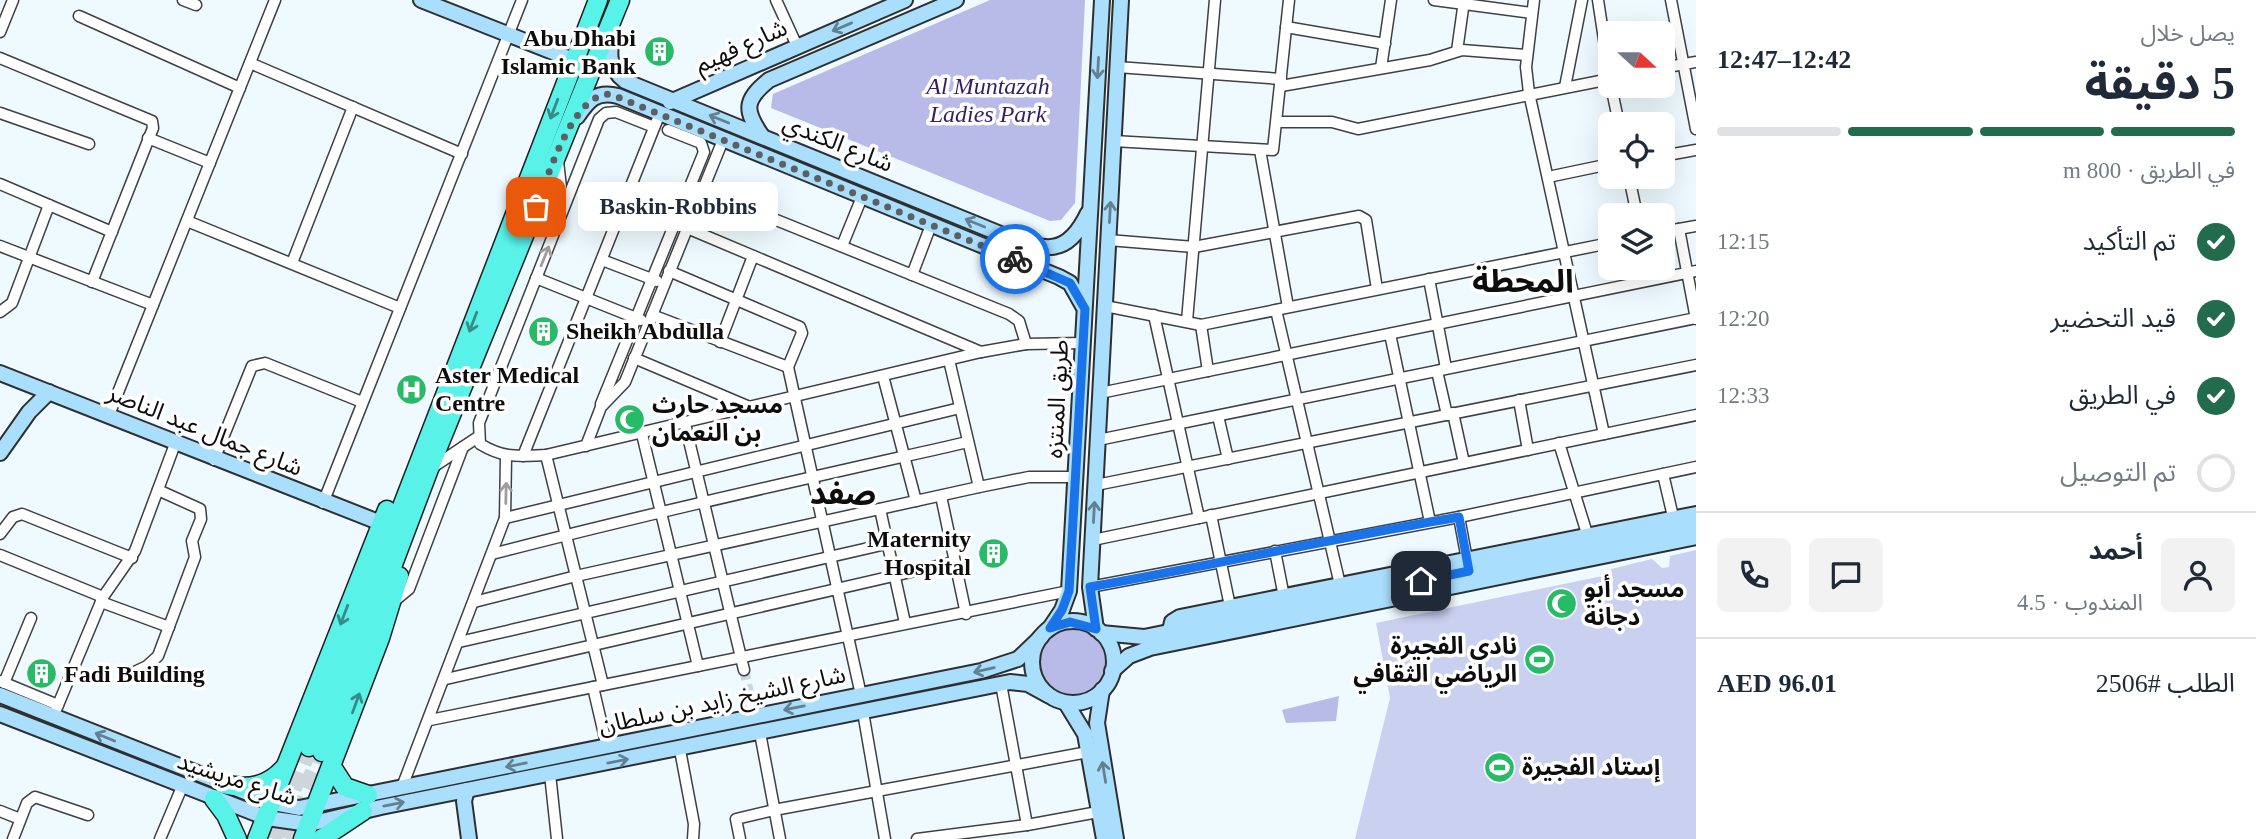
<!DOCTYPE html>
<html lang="ar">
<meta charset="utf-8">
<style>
body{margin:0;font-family:"Times New Roman","Noto Sans Arabic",serif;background:#f2f2f3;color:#1f2937;direction:rtl;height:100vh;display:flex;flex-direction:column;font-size:26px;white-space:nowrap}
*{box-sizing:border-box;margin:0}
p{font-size:23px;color:#747a83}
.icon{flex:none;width:38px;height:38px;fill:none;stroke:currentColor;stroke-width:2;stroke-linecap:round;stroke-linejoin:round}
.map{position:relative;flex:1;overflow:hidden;direction:ltr}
.drawer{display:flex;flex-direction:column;background:#fff;width:560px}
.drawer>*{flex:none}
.needle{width:46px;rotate:111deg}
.controls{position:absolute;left:1598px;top:21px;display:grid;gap:14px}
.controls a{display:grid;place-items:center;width:77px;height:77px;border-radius:10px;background:#fff;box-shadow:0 7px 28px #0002;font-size:35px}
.pin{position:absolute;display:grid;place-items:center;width:60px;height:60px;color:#fff;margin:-30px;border-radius:14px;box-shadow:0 4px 10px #0006}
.courier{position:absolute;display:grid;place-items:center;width:70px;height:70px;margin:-35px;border:5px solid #1a73e8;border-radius:50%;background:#fff;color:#222;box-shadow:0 2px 9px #0007}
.bubble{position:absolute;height:49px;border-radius:10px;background:#fff;box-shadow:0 7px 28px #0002;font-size:23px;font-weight:700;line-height:49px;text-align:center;direction:rtl}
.headline em{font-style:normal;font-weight:700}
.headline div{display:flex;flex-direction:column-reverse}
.headline{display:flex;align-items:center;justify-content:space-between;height:119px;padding:0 21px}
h1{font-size:46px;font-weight:700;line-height:52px}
.bar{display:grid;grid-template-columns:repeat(4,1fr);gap:10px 7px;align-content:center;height:84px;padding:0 21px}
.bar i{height:9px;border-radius:5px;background:#e0e1e3}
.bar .on{background:#236b4d}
.bar p{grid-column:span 4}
.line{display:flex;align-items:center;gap:18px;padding:0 21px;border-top:2px solid #e0e1e3}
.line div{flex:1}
.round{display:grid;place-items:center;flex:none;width:74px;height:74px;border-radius:10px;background:#f2f2f3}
ol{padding:0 21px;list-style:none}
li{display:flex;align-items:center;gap:21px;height:77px}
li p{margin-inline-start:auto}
li .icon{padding:7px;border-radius:50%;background:#236b4d;color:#fff;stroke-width:4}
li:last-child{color:#747a83}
li i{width:38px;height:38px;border:4px solid #e0e1e3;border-radius:50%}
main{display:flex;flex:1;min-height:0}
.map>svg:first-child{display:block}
.green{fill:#b8bae8}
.pitch{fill:#cad0f0}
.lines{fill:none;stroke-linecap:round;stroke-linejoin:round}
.street-tunnel{stroke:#ccd6db;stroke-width:10;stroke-dasharray:10 5;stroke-linecap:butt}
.highway-tunnel{stroke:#ccd6db;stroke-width:18;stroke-dasharray:18 9;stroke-linecap:butt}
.street-casing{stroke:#404040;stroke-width:13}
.secondary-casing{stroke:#2f2f2f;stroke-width:18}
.highway-casing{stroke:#1e1e1e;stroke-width:21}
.street{stroke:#fff;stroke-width:10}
.secondary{stroke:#aadefd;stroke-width:14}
.highway{stroke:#59f2e9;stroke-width:18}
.oneway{stroke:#638091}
.oneway2{stroke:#378b86}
.oneway3{stroke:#9e9e9e}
.done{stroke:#5c6062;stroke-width:7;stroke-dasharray:0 12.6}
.route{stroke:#1a73e8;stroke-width:9}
.labels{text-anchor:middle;stroke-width:7;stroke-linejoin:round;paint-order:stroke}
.poi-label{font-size:24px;font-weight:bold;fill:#0d0d0d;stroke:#fff;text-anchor:start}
.street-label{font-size:24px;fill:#0d0d0d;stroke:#fff}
.park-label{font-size:24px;font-style:italic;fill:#321f64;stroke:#fff}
.district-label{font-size:32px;font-weight:bold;fill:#0d0d0d;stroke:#fff}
</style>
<main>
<section class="drawer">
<div class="headline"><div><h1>5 دقيقة</h1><p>يصل خلال</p></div><em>12:42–12:47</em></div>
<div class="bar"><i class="on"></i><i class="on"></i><i class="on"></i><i></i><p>في الطريق · 800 m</p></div>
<ol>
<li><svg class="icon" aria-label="check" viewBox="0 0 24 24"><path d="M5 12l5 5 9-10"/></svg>تم التأكيد<p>12:15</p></li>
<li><svg class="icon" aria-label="check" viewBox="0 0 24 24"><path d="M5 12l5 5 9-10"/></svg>قيد التحضير<p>12:20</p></li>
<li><svg class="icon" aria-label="check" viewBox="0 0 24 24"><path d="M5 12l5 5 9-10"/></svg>في الطريق<p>12:33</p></li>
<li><i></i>تم التوصيل</li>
</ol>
<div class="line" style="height:126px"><a class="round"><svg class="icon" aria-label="person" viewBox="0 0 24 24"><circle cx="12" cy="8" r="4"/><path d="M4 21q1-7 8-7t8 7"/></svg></a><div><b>أحمد</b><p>المندوب · 4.5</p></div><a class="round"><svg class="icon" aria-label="chat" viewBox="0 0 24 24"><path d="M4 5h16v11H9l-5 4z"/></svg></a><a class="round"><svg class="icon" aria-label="phone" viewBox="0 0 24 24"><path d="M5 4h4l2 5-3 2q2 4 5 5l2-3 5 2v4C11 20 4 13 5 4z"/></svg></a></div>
<div class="line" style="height:91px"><div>الطلب #2506</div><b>AED 96.01</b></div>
</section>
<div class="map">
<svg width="1696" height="839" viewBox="0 0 1696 839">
<rect width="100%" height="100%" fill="#eefaff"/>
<g class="green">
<polygon points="990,0 1085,0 1075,203 1061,220 1050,221 771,108 773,94"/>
<circle cx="1072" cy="662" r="33"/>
<polygon points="1339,696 1336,721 1286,723 1282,710"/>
</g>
<polygon class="pitch" points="1696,550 1696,839 1355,839 1390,698 1376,623 1612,574 1611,569 1652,559 1662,568 1669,567 1670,556"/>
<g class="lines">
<polyline class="street-tunnel" points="744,670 750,698"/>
<g class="highway-tunnel">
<polyline points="273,839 309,747"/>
<polyline points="287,839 322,752"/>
</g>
<defs>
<g id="street">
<polyline points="183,0 196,5"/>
<polyline points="776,0 797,46"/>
<polyline points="1434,0 1532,13"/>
<polyline points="1534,0 1526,67 1529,93 1604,434"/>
<polyline points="1598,0 1610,79"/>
<polyline points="1671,0 1696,129"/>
<polyline points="79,16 240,88"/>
<polyline points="1286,27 1385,44"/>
<polyline points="0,32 13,0"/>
<polyline points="1457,51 1464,1"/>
<polyline points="0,58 152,121 153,128 92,282"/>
<polyline points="250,63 462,154"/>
<polyline points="1117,67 1281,79"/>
<polyline points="1381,68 1391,0"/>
<polyline points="1662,68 1696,62"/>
<polyline points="1281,86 1430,60 1462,50 1527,55"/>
<polyline points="1611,86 1619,124"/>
<polyline points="1565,87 1582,0"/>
<polyline points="0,113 89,144"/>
<polyline points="1277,122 1332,122 1358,129 1610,79"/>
<path d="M654,127L616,112L606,113L599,119L479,423L480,444C505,459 518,456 546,455L981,352L1026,344L1083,343"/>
<polyline points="148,138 210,163"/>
<polyline points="1113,141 1273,150 1289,0"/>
<polyline points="1260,150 1288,307"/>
<polyline points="1662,156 1696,150"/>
<polyline points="558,161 563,205"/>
<polyline points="1548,177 1610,164"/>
<polyline points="1629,177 1637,215"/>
<polyline points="0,184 112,232"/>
<polyline points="702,190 1009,314 1019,321 1026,344"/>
<polyline points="187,221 400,308"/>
<polyline points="687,228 981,352"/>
<polyline points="1679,229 1696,319"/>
<polyline points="1662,232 1696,226"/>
<polyline points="1108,240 1194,247 1359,216 1366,220 1377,289"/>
<polyline points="0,246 153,305"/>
<polyline points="842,246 862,197"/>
<polyline points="602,260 657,281"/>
<polyline points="292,263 353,107"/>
<polyline points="669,271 800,327 802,333 788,367 861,695"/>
<polyline points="912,275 931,225"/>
<polyline points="536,278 641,320"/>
<polyline points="1429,279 1446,368"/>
<polyline points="1105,306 1201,325 1610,243"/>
<polyline points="1276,310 1341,589"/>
<polyline points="0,312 12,303 49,205"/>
<polyline points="652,315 788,367"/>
<polyline points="1154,315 1199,518"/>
<polyline points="1187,321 1215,0"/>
<polyline points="1201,325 1208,371"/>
<polyline points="1390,334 1430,522"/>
<polyline points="720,342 753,256"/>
<polyline points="634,358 752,408"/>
<polyline points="949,360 979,487"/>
<polyline points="1437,371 1447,415"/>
<polyline points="883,376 916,501"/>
<polyline points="1100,393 1696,271"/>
<polyline points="1519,400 1528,450"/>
<polyline points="601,404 704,152 701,143 668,130"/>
<polyline points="1453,413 1464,463"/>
<polyline points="109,415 275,0"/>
<polyline points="1218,416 1228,459"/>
<polyline points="685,424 744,670"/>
<polyline points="642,434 698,666"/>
<polyline points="1098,440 1696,318"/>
<polyline points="1559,443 1589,540"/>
<polyline points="586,446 601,407 625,382 723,140"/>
<polyline points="546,455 603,685"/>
<polyline points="523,456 660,113"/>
<polyline points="214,460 252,366 265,363 362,402"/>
<polyline points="433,467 478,437"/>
<polyline points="1663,474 1675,525"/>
<polyline points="1096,485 1696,365"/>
<polyline points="941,496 966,614"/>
<polyline points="323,503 522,0"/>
<polyline points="880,509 905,623"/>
<polyline points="1211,515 1231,611"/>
<polyline points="1459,517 1468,565"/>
<polyline points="505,518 960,408"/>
<polyline points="0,534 13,517 22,514 132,558"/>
<polyline points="1093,540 1696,415"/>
<polyline points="1275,551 1285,602"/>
<path d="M492,554C650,513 809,478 968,442"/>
<polyline points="0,555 103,597"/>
<polyline points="1090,587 1459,517 1696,467"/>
<polyline points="101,602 169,627"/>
<polyline points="474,602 576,576 979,487 1029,477 1075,477"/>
<polyline points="392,603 409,589 463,447"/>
<polyline points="459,642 886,544"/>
<polyline points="126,676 147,666 158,656 195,557 192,541 201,519 200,509 158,490"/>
<polyline points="446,679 954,562"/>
<polyline points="0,681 58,705"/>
<polyline points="4,683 31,618"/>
<polyline points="1001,684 1027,825"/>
<polyline points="593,687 607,747"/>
<polyline points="750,698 753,716"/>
<polyline points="863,712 885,839"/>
<polyline points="53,717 103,597 135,551 175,444"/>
<polyline points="430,720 1069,591"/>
<polyline points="760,733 780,839"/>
<polyline points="680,750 694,824 693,839"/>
<polyline points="550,774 557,839"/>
<polyline points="402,787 505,518 506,457"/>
<polyline points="0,811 20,819"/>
<polyline points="13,839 27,803 35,797 88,815"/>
<polyline points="160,839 182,787"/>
<polyline points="740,839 736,819 774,810 1088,752"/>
<polyline points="917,839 1027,825 1098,812"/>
</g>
<g id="secondary">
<polyline points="421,0 573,60"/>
<path d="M613,32C609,52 607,67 625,81L1003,235C1044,250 1066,259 1088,213"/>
<polyline points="670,102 905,0"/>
<path d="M577,117C588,101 596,90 618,96L1059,277L1070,283L1083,306"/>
<path d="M762,136C745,111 743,101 769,80L956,0"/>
<polyline points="0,373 391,527"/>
<polyline points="0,453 29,412 49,392"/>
<circle cx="1073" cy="662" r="41"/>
<polyline points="1050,628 1062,610 1069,591 1102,0"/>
<polyline points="1096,629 1090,587 1121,0"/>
<polyline points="1170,631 1172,622 1180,617 1696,514"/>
<polyline points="1101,633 1144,637 1696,525"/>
<polyline points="1112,671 1129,656 1150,648 1696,537"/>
<polyline points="1102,690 1097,723 1116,839"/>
<polyline points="0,695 273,803 299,808 981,671 1018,659 1041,637"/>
<polyline points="1066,703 1085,734 1104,839"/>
<polyline points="0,714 267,818 309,824 381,807 1010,682 1028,684 1048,695"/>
<polyline points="467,790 464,801 469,839"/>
</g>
<g id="highway">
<polyline points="309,747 598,0"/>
<polyline points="322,752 429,469 620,0"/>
<polyline points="332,767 345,787 368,795"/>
<path d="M223,784C248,790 268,787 285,767"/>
<polyline points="214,799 226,815 237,839"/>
<polyline points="257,839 387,510"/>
<polyline points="303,839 380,638 399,576"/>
<polyline points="321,839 363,811"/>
</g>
</defs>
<use href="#street" class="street-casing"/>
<use href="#secondary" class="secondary-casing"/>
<use href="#highway" class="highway-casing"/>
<use href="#street" class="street"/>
<use href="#secondary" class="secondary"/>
<use href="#highway" class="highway"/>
</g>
<defs><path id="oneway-shaft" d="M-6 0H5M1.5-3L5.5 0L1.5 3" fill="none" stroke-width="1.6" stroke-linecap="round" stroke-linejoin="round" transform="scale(1.75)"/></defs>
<g class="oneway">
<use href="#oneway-shaft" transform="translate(842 27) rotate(157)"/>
<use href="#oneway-shaft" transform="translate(1098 68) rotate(93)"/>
<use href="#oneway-shaft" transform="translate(719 119) rotate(-158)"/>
<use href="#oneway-shaft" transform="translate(1110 212) rotate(-87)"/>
<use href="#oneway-shaft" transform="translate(975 223) rotate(-158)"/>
<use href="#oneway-shaft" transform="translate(1094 512) rotate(-87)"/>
<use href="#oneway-shaft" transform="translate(984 670) rotate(167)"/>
<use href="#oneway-shaft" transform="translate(794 708) rotate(169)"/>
<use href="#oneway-shaft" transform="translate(105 737) rotate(-158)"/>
<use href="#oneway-shaft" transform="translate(618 761) rotate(-11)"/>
<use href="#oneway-shaft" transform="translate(516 765) rotate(169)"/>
<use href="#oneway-shaft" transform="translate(1104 772) rotate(-99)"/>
<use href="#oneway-shaft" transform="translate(394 804) rotate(-11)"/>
</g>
<g class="oneway2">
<use href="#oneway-shaft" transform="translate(554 109) rotate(111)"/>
<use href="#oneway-shaft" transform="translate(473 322) rotate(111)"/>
<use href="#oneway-shaft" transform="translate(344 615) rotate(111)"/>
<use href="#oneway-shaft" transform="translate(356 703) rotate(-70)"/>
</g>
<g class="oneway3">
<use href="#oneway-shaft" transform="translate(545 256) rotate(-68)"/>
<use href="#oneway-shaft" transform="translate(506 493) rotate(-89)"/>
</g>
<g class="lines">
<path class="done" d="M536,207C548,177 572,94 610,94L1015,259"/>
<path class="route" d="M1015,259L1070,283L1085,309L1069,591L1062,610L1050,628L1070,622L1096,629L1090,587C1213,565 1335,538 1459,517L1469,571L1421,581"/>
</g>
<defs>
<symbol id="building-disc" viewBox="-11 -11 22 22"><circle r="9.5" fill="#27bb68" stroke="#fff"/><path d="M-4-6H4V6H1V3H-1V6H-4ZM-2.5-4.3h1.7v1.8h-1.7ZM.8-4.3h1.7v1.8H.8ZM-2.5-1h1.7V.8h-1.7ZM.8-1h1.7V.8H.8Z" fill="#fff"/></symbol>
<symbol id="hospital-disc" viewBox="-11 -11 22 22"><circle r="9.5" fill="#27bb68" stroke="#fff"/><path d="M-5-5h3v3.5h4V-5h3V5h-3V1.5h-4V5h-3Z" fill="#fff"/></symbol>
<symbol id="mosque-disc" viewBox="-11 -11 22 22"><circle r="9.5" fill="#27bb68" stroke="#fff"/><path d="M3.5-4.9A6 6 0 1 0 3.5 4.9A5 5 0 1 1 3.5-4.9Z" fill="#fff"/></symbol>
<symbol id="stadium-disc" viewBox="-11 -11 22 22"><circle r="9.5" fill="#27bb68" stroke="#fff"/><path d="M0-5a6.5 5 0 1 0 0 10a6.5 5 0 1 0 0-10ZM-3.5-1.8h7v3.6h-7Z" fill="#fff"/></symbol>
</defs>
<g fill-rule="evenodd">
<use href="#building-disc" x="642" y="34" width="35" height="35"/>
<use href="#building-disc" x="526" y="314" width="35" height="35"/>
<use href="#hospital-disc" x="394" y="372" width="35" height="35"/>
<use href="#mosque-disc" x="612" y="402" width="35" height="35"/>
<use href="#building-disc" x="976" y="536" width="35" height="35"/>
<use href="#mosque-disc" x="1544" y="586" width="35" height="35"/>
<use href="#stadium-disc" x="1522" y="642" width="35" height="35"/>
<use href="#building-disc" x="24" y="656" width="35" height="35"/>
<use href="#stadium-disc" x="1482" y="750" width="35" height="35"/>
</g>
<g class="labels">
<g class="poi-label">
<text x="636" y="46" text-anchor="end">Abu Dhabi<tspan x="636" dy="28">Islamic Bank</tspan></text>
<text x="566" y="339">Sheikh Abdulla</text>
<text x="435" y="383">Aster Medical<tspan x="435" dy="28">Centre</tspan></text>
<text x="652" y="413">مسجد حارث<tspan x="652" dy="28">بن النعمان</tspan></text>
<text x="971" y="547" text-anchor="end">Maternity<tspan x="971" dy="28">Hospital</tspan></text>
<text x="1584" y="597">مسجد أبو<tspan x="1584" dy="28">دجانة</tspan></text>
<text x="1517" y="654" text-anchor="end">نادي الفجيرة<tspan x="1517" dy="28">الرياضي الثقافي</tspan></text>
<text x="64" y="682">Fadi Building</text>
<text x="1522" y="775">إستاد الفجيرة</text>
</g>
<g class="street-label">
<text transform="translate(741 46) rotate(-24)" y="8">شارع فهيم</text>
<text transform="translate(838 143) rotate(22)" y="8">شارع الكندي</text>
<text transform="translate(1057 399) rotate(-87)" y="8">طريق المنتزه</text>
<text transform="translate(205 430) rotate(22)" y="8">شارع جمال عبد الناصر</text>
<text transform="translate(722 700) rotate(-12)" y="8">شارع الشيخ زايد بن سلطان</text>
<text transform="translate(237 779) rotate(18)" y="8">شارع مريشيد</text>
</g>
<g class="park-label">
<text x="988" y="94">Al Muntazah<tspan x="988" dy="28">Ladies Park</tspan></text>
</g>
<g class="district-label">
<text x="1523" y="292">المحطة</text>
<text x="843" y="504">صفد</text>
</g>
</g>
</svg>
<div class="controls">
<a><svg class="needle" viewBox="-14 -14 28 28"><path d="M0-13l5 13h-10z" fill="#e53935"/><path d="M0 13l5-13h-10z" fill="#747a83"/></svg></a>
<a><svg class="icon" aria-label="locate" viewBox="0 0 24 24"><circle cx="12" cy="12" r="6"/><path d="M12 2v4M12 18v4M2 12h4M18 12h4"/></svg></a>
<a><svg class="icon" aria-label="layers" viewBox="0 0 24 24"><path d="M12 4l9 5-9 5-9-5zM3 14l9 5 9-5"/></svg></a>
</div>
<div class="pin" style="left:536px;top:207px;background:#ea580c"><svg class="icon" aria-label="bag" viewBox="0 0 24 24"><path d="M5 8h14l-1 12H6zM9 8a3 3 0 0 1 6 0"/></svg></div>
<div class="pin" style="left:1421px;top:581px;background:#1f2937"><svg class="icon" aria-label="home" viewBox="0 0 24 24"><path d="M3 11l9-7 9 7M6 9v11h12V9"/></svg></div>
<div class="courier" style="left:1015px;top:259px"><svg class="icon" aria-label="bike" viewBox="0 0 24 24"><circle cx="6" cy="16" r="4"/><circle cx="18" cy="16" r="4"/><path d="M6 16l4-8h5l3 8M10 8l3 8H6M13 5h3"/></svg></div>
<div class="bubble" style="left:578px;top:182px;width:200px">Baskin-Robbins</div>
</div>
</main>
